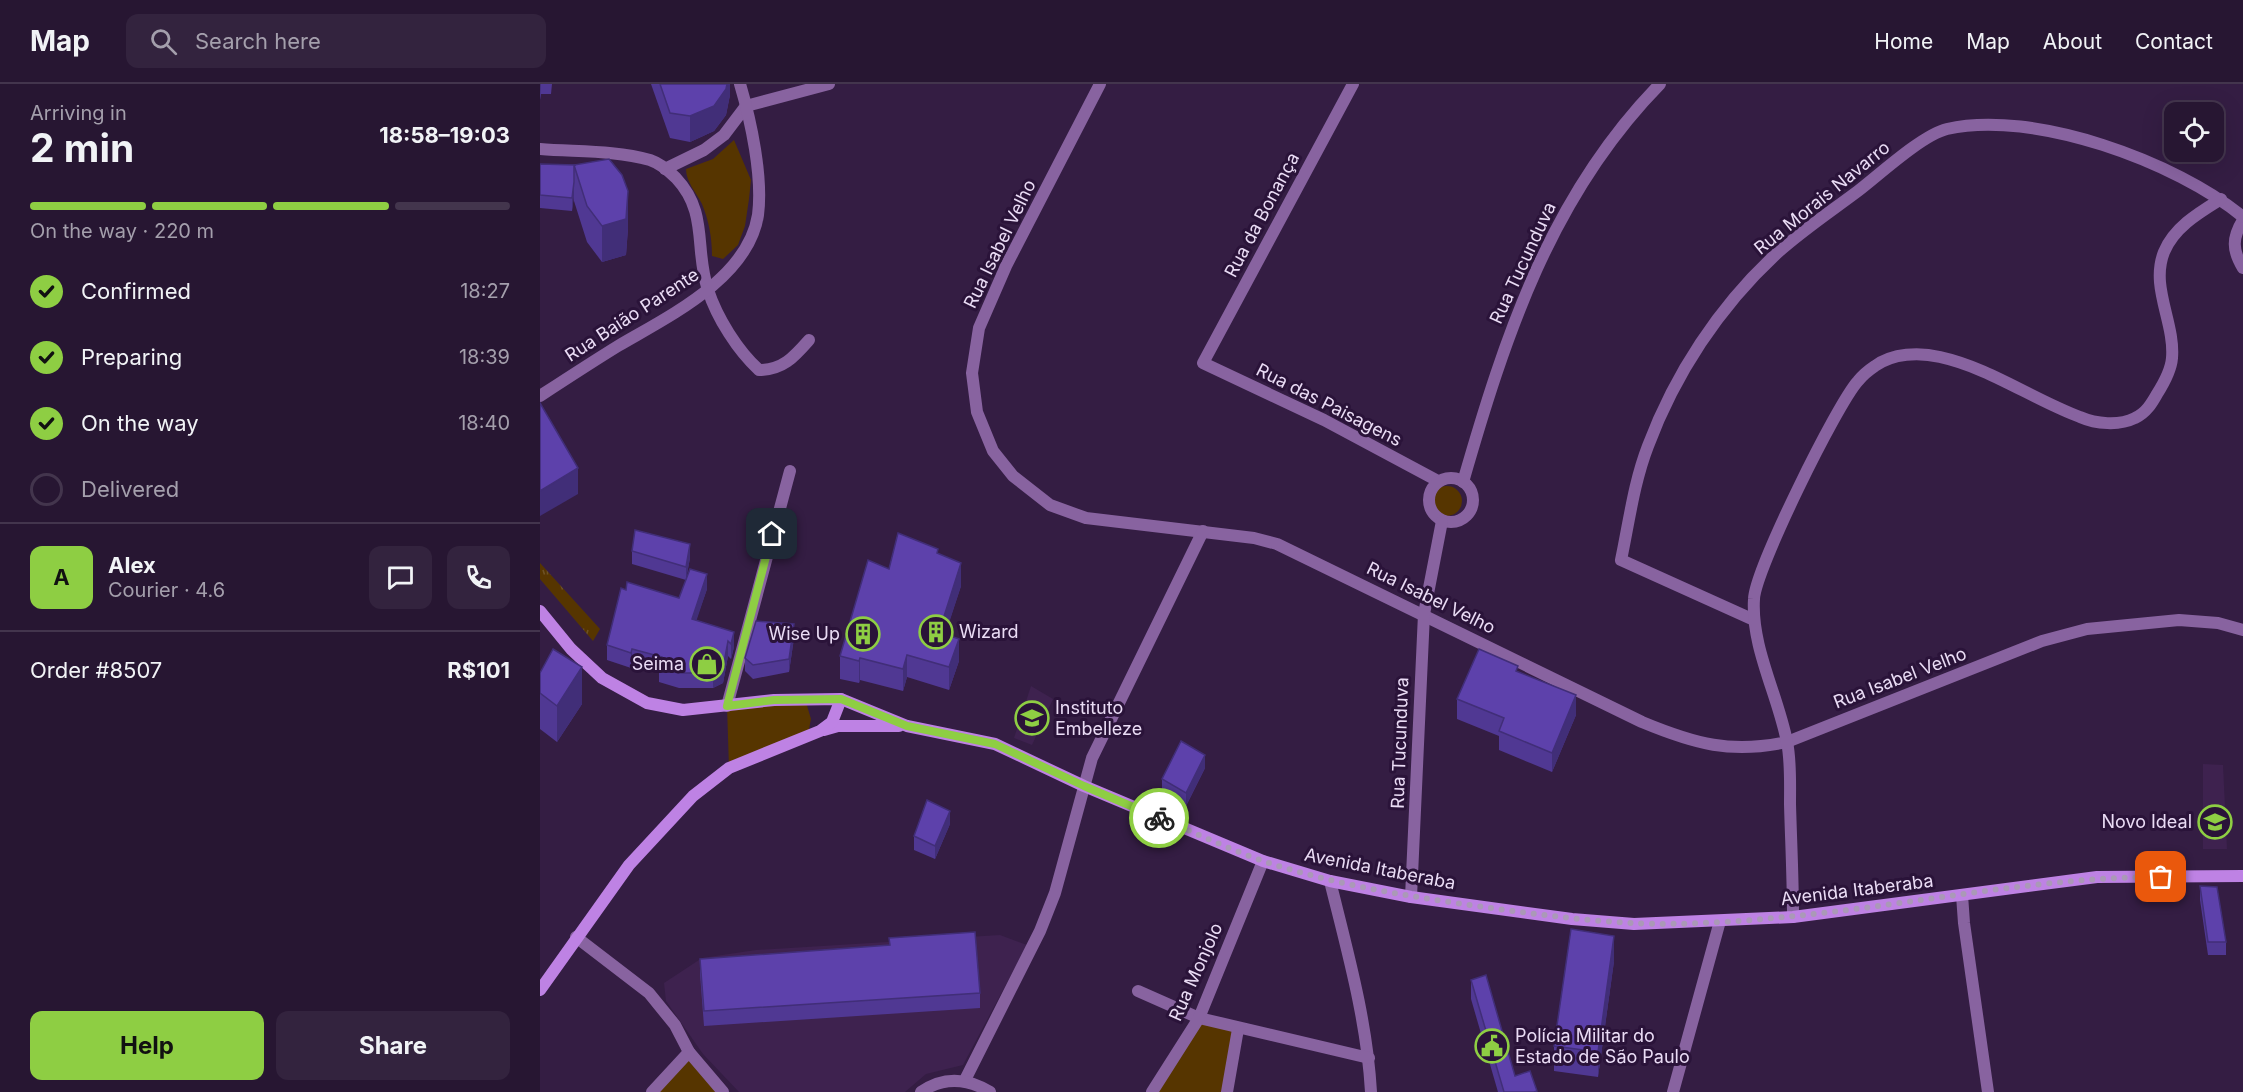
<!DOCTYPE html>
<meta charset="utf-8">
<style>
body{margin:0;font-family:Inter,sans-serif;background:#33233e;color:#f1f3f6;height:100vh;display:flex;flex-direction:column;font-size:22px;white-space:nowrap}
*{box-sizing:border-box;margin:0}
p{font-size:20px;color:#a49fac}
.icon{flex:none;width:33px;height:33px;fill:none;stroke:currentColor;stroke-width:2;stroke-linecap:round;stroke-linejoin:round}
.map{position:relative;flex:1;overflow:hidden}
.sheet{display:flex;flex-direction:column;background:#271632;width:540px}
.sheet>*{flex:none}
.buttons{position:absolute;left:1624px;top:18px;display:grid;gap:12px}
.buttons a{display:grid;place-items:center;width:60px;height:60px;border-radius:12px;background:#271632;box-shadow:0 6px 24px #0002,0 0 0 2px #43354d;font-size:30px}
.pin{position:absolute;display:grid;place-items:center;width:51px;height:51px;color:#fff;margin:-26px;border-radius:12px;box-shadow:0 3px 9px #0006}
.courier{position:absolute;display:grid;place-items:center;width:60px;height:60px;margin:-30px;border:4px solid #8ece43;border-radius:50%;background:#fff;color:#222;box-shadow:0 2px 8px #0007}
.head em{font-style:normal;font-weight:700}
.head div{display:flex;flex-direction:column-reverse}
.head{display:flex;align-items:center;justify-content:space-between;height:102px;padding:0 30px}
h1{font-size:39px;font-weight:700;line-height:45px}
.bar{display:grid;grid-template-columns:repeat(4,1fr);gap:9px 6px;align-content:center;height:72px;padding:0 30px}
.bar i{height:8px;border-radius:4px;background:#43354d}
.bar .current{background:#8ece43}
.bar p{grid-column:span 4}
.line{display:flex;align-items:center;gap:15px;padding:0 30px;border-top:2px solid #43354d}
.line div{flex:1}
.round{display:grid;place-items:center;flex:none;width:63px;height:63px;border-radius:12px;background:#33233e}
ol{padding:0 30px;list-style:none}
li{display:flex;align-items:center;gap:18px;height:66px}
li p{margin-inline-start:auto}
li .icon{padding:6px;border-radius:50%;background:#8ece43;color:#111;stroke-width:4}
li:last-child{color:#a49fac}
li i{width:33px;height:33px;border:3px solid #43354d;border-radius:50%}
.action{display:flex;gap:12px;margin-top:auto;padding:12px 30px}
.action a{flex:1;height:69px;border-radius:12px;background:#8ece43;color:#111;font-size:24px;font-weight:700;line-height:69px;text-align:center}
.action a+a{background:#33233e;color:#f1f3f6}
header{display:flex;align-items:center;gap:36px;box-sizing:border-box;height:84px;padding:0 30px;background:#271632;border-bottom:2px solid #43354d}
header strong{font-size:28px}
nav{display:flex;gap:33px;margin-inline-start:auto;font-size:21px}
.search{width:420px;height:54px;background:#33233e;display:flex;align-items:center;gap:15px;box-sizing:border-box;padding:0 21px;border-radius:12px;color:#a49fac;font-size:22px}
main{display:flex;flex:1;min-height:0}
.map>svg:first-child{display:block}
.built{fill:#3e224f}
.grass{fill:url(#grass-tufts)}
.green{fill:#563500}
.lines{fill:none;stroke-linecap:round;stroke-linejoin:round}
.minor{stroke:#8863a0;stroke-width:12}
.tertiary{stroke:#8863a0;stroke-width:12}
.secondary{stroke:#be82e4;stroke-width:12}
.wall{fill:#503893}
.shaded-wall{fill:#412e78}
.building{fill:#5d41ab;stroke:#412e78;stroke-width:1.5}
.done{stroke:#aa99b7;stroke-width:6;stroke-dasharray:0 10.8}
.route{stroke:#8ece43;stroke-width:8}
.labels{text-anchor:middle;stroke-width:6;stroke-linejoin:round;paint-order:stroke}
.street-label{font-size:18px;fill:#eadcf5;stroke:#2a1339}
.poi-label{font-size:18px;fill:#eadcf5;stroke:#2a1339;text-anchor:start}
</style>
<header>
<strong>Map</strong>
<div class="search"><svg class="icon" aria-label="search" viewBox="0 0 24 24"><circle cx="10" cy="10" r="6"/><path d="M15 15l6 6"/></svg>Search here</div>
<nav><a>Home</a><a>Map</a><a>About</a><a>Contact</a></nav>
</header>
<main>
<section class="sheet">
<div class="head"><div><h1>2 min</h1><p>Arriving in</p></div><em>18:58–19:03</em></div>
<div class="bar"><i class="current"></i><i class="current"></i><i class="current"></i><i></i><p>On the way · 220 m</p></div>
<ol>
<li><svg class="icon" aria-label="check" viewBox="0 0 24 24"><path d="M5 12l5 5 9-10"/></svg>Confirmed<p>18:27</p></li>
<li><svg class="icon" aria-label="check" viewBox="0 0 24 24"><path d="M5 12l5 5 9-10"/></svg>Preparing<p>18:39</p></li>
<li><svg class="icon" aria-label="check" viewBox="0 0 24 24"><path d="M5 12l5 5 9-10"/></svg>On the way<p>18:40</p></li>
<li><i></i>Delivered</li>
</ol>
<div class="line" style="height:108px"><b class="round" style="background:#8ece43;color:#111">A</b><div><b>Alex</b><p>Courier · 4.6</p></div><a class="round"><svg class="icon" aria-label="chat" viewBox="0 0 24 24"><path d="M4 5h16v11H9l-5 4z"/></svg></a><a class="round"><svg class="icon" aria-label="phone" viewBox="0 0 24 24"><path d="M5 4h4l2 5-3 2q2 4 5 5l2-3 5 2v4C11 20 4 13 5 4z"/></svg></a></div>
<div class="line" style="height:78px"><div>Order #8507</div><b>R$101</b></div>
<div class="action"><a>Help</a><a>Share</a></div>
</section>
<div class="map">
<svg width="1703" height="1008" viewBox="0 0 1703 1008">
<defs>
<pattern id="grass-tufts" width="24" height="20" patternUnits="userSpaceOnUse" patternTransform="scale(1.5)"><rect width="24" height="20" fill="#563500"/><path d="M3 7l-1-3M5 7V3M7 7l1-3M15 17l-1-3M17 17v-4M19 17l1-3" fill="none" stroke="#6e5226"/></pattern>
</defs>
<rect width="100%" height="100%" fill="#341d43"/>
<g class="built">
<polygon points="491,602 513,615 492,661 474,654"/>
<polygon points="1663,680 1683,681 1687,765 1663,765"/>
<polygon points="460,851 487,861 423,981 386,990 365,1008 199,1008 163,970 126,917 124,899 162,874 216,866"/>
</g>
<polygon class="grass" points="0,479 60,545 53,557 0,495"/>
<g class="green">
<path d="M194,56L211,96L209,115L205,142L198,161L183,175L172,172C172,154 169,137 162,120C156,108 146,98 146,85L173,75Z"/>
<circle cx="907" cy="417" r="15"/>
<polygon points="265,615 271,635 269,645 280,647 189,684 187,622"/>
<polygon points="659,934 698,945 687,1008 612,1008"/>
<polygon points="149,968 183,1008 112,1008"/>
</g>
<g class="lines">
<g class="minor">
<path d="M560,0L466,182L439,244L432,289L437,328L453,367L473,392L510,421L546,434L714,454L737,460L1102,638C1155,660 1191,670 1247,658L1502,557L1547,545L1639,536L1678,539L1703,546"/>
<polyline points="813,0 663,279 784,336 898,397"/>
<path d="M0,65C36,68 75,66 110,76C119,79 129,87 136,94C169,129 154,165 168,206C177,234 198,267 219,286C243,286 254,273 269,256"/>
<polyline points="125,85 164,66 184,51 206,22 289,0"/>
<path d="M1703,136C1692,154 1692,166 1703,184"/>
<circle cx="911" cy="416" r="22"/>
<path d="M923,398C965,252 1011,111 1120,0"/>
<path d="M1214,536L1081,476C1089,438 1094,398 1108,362C1135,290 1179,223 1235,171C1260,148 1290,128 1318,107C1339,91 1382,51 1407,45C1493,25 1637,78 1703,133"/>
<polyline points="187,622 250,387"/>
<path d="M790,797C807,866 827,936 831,1008"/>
<polyline points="1422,811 1424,839 1448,1008"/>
<polyline points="871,813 884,530 902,437"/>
<path d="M1253,833C1253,795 1251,757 1250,720C1250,699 1251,677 1247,658C1238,611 1211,563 1214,515C1215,486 1297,320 1318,297C1322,292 1329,286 1335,282C1353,269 1379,268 1400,273C1450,284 1492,315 1540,333C1556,340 1579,342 1595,334C1606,329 1612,319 1617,310C1624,299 1631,287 1632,274C1635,238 1610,203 1624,168C1634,143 1660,128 1681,115"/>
<polyline points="36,853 109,909 135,941 149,968"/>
<polyline points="598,907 659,934 829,974"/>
<polyline points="425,996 500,847 515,809 552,674 663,447"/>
<polyline points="112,1008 149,968 183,1008"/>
<path d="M381,1008C404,992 427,994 450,1008"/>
<polyline points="612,1008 659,934 723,777"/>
<polyline points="687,1008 698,945"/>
<polyline points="1133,1008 1180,837"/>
</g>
<path class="tertiary" d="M0,312C26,295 52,278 78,262C127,233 208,195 218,131C223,93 211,37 200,0"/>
<g class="secondary">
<polyline points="0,527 31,565 62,594 107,619 143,626 234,616 301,615 367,642 455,660 544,702 723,777 790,797 871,813 1032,835 1094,840 1253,833 1557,793 1703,792"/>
<polyline points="284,646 298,642 359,642"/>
<polyline points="0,906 89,781 153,712 189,684 280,647 292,638 301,615"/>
</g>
</g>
<g class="wall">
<polygon points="0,0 12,0 11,10 1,10 0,16"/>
<polygon points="111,0 190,0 190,11 186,31 174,47 150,58 130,54"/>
<polygon points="0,80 36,81 88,144 86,171 62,178 47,158 34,117 34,111 32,127 0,124"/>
<polygon points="92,467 150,474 146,495 167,505 156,536 194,548 194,563 191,575 188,572 183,599 173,604 139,604 119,598 119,588 92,580 91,584 67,576 67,561 86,506 139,514 146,496 92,480"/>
<polygon points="398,469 421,502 405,550 419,577 409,606 367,593 363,607 320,596 319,599 300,595 300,572 349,485"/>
<polygon points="254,554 249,588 213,595 205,587 205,574"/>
<polygon points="978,588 1036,631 1012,688 959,666 959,652 917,635 917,615"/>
<polygon points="0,589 42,620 17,658 0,645"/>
<polygon points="665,684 646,722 622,708 622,695"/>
<polygon points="410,740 395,775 374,766 374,752"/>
<polygon points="1660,802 1686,858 1686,871 1668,871 1660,816"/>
<polygon points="349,854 440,909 440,924 164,942 160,890 160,875 349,861"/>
<polygon points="1074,877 1058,993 1014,987 1014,962"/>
<polygon points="931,896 975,992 997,1008 958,1008 931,915"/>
</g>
<g class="shaded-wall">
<polygon points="0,0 1,0 0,16"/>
<polygon points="187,0 190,0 190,11 186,31 174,47 150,58 150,32"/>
<polygon points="34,98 34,111 32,127 32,114"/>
<polygon points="88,107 88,144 86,171 62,178 62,142"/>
<polygon points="38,384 38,410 0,432 0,407"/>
<polygon points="150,460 150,474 146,496 146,483"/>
<polygon points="421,479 421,502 399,570 399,548"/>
<polygon points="167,490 167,505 152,550 152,535"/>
<polygon points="254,540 254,554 249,588 249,575"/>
<polygon points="194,548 194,563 191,575 191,560"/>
<polygon points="419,555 419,577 409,606 409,583"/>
<polygon points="188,557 188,572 183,599 173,604 173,589"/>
<polygon points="92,565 92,580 91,584 91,569"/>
<polygon points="367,571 367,593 363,607 363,585"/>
<polygon points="320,574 320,596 319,599 319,577"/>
<polygon points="42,583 42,620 17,658 17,622"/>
<polygon points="1036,611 1036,631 1012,688 1012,669"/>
<polygon points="665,671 665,684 646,722 646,709"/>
<polygon points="410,727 410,740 395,775 395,762"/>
<polygon points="1074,852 1074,877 1058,993 1058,968"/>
</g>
<g class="building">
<polygon points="120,0 187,0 186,5 174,22 150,32 130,29"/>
<polygon points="69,75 82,91 88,107 86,135 62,142 47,122 34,81"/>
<polygon points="0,80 36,81 34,81 34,98 32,114 0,111"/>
<polygon points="0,319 38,384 0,407"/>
<polygon points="95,446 150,460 146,483 92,467"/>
<polygon points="358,449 398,465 397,469 421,479 399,548 419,555 409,583 367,571 363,585 320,574 319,577 300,572 328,476 349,485"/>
<polygon points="150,485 167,490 152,535 194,548 191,560 188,557 183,584 173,589 139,589 119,583 122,573 92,565 91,569 67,561 81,504 86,506 87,498 139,514"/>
<polygon points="216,537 254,540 249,575 213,581 205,574"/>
<polygon points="13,565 42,583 17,622 0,609 0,589"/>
<polygon points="939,565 978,582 976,587 1036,611 1012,669 959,647 964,634 917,615"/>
<polygon points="641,657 665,671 646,709 622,695"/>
<polygon points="387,716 410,727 395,762 374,752"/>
<polygon points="1660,802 1677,803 1686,858 1668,858"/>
<polygon points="1031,845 1074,852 1058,968 1014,962"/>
<polygon points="435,848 440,909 164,927 160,875 350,861 349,854"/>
<polygon points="946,891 975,992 990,987 997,1007 994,1008 964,1008 931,896"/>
</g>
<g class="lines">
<path class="done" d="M619,734C654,748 688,765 723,777C788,799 856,810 923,820C979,828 1035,836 1091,839C1140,842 1206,837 1255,832C1377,820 1498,793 1621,793"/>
<polyline class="route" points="232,450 187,622 234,616 301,615 367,642 455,660 544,702 619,734"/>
</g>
<defs>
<symbol id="building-ring" viewBox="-11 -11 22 22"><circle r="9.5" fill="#2a1339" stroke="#8ece43" stroke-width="1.5"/><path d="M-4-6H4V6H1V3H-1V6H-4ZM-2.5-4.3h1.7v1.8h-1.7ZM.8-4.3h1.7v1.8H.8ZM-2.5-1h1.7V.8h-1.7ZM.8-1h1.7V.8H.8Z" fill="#8ece43"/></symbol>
<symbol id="shop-ring" viewBox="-11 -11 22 22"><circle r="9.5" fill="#2a1339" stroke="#8ece43" stroke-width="1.5"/><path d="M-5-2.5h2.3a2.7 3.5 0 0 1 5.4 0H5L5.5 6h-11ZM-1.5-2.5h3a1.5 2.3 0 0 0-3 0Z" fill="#8ece43"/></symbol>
<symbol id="university-ring" viewBox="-11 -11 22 22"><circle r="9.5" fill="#2a1339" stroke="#8ece43" stroke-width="1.5"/><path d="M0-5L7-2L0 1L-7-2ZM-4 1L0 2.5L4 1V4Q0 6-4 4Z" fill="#8ece43"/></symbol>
<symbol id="school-ring" viewBox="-11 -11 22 22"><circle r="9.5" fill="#2a1339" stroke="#8ece43" stroke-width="1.5"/><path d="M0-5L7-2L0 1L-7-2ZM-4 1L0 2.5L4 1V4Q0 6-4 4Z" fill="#8ece43"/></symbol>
<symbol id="civic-ring" viewBox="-11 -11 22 22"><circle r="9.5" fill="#2a1339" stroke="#8ece43" stroke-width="1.5"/><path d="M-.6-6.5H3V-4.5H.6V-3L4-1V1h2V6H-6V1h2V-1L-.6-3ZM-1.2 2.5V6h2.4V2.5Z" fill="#8ece43"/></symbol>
</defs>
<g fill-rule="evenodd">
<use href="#building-ring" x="377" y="529" width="38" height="38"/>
<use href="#building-ring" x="304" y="531" width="38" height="38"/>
<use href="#shop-ring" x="148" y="561" width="38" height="38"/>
<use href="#university-ring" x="473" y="615" width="38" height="38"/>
<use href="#school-ring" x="1656" y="719" width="38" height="38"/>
<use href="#civic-ring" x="933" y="943" width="38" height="38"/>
</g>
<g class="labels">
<g class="street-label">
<text transform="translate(1282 114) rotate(-39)" y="6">Rua Morais Navarro</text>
<text transform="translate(722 131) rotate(-62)" y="6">Rua da Bonança</text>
<text transform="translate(460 160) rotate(-64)" y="6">Rua Isabel Velho</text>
<text transform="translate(983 179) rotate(-65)" y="6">Rua Tucunduva</text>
<text transform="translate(92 231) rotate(-33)" y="6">Rua Baião Parente</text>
<text transform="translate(789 321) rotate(27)" y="6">Rua das Paisagens</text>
<text transform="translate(891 514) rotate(26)" y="6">Rua Isabel Velho</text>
<text transform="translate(1360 594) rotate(-21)" y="6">Rua Isabel Velho</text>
<text transform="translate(860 659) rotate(-88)" y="6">Rua Tucunduva</text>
<text transform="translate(840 785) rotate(11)" y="6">Avenida Itaberaba</text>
<text transform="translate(1317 806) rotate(-7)" y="6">Avenida Itaberaba</text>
<text transform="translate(656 888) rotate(-66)" y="6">Rua Monjolo</text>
</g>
<g class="poi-label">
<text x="419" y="554">Wizard</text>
<text x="300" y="556" text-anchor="end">Wise Up</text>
<text x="144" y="586" text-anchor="end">Seima</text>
<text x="515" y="630">Instituto<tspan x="515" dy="21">Embelleze</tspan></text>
<text x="1652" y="744" text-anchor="end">Novo Ideal</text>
<text x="975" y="958">Polícia Militar do<tspan x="975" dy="21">Estado de São Paulo</tspan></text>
</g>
</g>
</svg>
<div class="buttons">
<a><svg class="icon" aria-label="locate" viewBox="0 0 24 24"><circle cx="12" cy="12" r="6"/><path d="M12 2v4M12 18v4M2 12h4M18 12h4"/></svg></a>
</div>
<div class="pin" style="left:1621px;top:793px;background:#ea580c"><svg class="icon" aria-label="bag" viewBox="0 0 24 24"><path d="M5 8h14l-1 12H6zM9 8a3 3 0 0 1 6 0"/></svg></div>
<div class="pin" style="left:232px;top:450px;background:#1f2937"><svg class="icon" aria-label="home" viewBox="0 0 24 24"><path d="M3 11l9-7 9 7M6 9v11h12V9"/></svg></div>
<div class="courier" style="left:619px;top:734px"><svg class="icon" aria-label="bike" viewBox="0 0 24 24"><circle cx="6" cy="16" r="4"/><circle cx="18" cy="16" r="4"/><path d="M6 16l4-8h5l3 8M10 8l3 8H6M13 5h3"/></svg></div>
</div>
</main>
